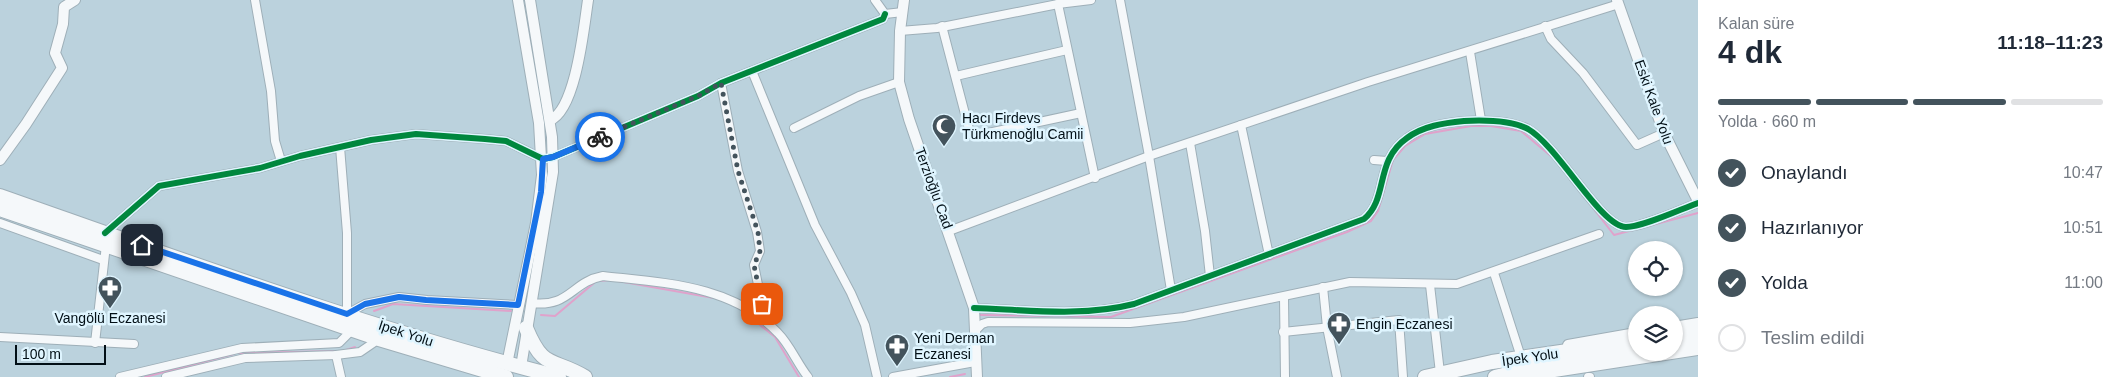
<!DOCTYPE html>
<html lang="tr">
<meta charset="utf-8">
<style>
body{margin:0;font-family:Arial,sans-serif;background:#f6f6f7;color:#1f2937;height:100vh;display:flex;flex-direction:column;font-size:19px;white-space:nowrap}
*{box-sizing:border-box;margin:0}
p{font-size:16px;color:#747a83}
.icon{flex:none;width:28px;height:28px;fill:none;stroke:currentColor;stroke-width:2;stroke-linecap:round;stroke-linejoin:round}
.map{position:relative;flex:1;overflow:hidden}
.drawer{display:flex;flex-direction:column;background:#fff;width:425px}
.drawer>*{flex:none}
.buttons{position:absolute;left:1628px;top:241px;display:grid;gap:10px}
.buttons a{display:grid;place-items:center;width:55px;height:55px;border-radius:50%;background:#fff;box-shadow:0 1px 4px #0004;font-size:25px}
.scale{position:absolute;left:15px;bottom:12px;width:91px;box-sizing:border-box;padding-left:5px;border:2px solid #020f16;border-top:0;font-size:14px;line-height:18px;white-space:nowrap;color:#020f16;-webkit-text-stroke:4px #dff5ff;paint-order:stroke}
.pin{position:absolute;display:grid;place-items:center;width:42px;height:42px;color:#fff;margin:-21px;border-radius:10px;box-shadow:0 2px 8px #0006}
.courier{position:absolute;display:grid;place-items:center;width:50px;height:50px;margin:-25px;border:4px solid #1a73e8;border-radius:50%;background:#fff;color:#222;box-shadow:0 1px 6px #0007}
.summary em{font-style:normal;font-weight:700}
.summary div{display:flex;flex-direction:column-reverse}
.summary{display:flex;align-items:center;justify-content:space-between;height:85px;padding:0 20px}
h1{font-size:32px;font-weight:700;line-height:38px}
.bar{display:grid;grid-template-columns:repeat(4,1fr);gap:8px 5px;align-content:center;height:60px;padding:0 20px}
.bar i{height:6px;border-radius:4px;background:#e0e1e3}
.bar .on{background:#43535c}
.bar p{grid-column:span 4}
ol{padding:0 20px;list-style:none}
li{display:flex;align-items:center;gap:15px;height:55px}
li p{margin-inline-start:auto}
li .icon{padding:5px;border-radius:50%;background:#43535c;color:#fff;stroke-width:4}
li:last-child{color:#747a83}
li i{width:28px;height:28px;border:2px solid #e0e1e3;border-radius:50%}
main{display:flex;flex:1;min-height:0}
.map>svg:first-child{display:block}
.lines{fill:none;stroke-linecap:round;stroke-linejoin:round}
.stream{stroke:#e0a2cb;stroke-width:2}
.street-casing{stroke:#9eafb8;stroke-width:10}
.secondary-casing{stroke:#9eafb8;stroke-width:12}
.highway-casing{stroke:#9eafb8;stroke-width:16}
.street{stroke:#f5f8fa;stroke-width:8}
.secondary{stroke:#f5f8fa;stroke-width:10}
.highway{stroke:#f5f8fa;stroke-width:14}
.cycleway-casing{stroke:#dff5ff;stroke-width:9}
.cycleway{stroke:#00873e;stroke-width:6}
.done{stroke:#43535c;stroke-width:5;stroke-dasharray:0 9}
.route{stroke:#1a73e8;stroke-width:6}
.labels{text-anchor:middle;stroke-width:5;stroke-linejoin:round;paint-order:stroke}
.street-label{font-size:14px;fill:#020f16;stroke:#dff5ff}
.poi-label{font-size:14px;fill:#020f16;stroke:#dff5ff;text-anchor:start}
</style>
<main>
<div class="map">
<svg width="1698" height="377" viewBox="0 0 1698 377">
<rect width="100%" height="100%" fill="#bbd2dd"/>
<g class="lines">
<g class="stream">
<polyline points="1583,195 1614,235 1698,213"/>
<polyline points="598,281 611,280"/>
<polyline points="618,281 714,298"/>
<polyline points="739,308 775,337 799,377"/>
<polyline points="374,311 393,304 511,311"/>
<polyline points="541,315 555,316 594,283"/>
<polyline points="978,315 1111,317 1347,232 1371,221 1378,211 1393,160 1405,146 1425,134 1471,126 1491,126 1521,131 1552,157"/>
<polyline points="346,350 355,347"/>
<polyline points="238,353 339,351"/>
<polyline points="145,377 234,354"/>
<polyline points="950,377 965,374"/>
</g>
<defs>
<g id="street">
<polyline points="255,0 271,91 275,141 281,161"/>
<polyline points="875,0 885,14 903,12"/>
<polyline points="1120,0 1149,156 1171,290"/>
<polyline points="1058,4 1095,178"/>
<polyline points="942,26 970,133 974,136 1081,113"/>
<polyline points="1545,26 1551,39 1583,73 1637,145 1664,133"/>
<polyline points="900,31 937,28 1058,4 1091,0"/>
<polyline points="1470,52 1481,120"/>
<polyline points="752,71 815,225 851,293 865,325 877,377"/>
<polyline points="956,76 1067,50"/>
<polyline points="721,83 738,171 757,232 760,251 754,265 765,319"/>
<polyline points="1241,125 1269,255"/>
<polyline points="794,128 859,96 899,82"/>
<polyline points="1190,143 1205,231 1210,276"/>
<polyline points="340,147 347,233 347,314 365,304 399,297 427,300 518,305"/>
<polyline points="1374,160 1387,161"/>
<polyline points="0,223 103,260"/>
<polyline points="949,231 1149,156 1368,82 1619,4"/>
<polyline points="105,233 159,186 260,168 300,156 371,140 416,134 485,139 506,141 543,159 553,157 698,96 721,83 883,19 885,14"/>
<polyline points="1494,273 1520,354"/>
<polyline points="1430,285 1440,373"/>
<polyline points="1323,287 1327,327 1337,377"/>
<polyline points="1284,297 1285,377"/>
<path d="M531,303C570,308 571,282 603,276C665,283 733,285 778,333C790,345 797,363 808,377"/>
<path d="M974,308C1027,310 1083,317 1134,304L1364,219C1389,198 1374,161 1407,138C1423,126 1444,123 1464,121C1483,120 1510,120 1528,129C1558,146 1601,227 1626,227C1643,227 1681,209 1698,203"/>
<polyline points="976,330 982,324 988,322 1130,323 1184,317 1350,282 1457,284 1599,234"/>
<polyline points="1283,332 1399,320 1403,377"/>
<polyline points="0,337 134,344"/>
<polyline points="95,343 106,245"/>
<polyline points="336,355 341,377"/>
<polyline points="120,377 242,348 339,343 352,330"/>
<polyline points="166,377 245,358 336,355 360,352 379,339"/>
<polyline points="893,377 975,362"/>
<polyline points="1588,377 1590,377"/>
</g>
<g id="secondary">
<polyline points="904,0 900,31 899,82 909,119 974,308 977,377"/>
<polyline points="1617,0 1664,133 1698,201"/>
<path d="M550,120C576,110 584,26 588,0"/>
<polyline points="0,160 26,124 62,68 55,53 63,24 64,7 75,0"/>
<polyline points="1674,327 1698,323"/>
<polyline points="1568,345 1636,333"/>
<polyline points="507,364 536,223 542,175 539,123 518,0"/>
<polyline points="521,367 553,172 552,137 530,0"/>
<polyline points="1522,377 1698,350"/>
</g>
<g id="highway">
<path d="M0,196C185,261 370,329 559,377"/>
<polyline points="0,209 379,339 506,377"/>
<path d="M526,328C544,371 551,357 585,377"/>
<polyline points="1674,335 1698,331"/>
<polyline points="1674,345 1698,341"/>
<polyline points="1425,377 1492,362 1636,341"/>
<polyline points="1495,377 1532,368 1636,351"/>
</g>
</defs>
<use href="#street" class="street-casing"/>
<use href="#secondary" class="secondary-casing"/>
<use href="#highway" class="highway-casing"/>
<use href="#street" class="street"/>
<use href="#secondary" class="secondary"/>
<use href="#highway" class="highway"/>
<defs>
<g id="cycleway">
<polyline points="105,233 159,186 260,168 300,156 371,140 416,134 485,139 506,141 543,159 553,157 698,96 721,83 883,19 885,14"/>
<path d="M974,308C1027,310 1083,317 1134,304L1364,219C1389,198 1374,161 1407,138C1423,126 1444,123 1464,121C1483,120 1510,120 1528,129C1558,146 1601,227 1626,227C1643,227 1681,209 1698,203"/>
</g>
</defs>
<use href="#cycleway" class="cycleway-casing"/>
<use href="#cycleway" class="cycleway"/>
</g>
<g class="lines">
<polyline class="done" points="600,137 698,96 721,83 738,171 758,232 760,251 754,265 762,304"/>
<polyline class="route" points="142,245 347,314 365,304 399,297 426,300 518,305 541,192 543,159 553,157 600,137"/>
</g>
<defs>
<symbol id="mosque-pin" viewBox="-11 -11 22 30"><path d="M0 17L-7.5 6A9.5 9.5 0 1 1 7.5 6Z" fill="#43535c" stroke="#dff5ff"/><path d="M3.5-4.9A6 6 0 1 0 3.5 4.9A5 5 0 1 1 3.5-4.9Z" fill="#fff"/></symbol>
<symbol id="pharmacy-pin" viewBox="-11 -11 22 30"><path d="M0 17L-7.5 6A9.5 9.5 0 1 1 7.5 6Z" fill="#43535c" stroke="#dff5ff"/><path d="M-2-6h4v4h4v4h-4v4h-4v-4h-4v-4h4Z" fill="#fff"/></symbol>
</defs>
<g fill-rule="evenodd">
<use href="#mosque-pin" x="930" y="112" width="28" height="38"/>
<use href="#pharmacy-pin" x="96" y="274" width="28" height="38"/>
<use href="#pharmacy-pin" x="1325" y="310" width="28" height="38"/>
<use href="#pharmacy-pin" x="883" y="332" width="28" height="38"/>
</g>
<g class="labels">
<g class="street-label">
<text transform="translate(1654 102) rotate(70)" y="5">Eski Kale Yolu</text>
<text transform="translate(934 188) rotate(70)" y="5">Terzioğlu Cad</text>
<text transform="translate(406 333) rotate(18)" y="5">İpek Yolu</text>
<text transform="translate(1530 357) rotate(-8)" y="5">İpek Yolu</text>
</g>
<g class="poi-label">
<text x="962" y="123">Hacı Firdevs<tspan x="962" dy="16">Türkmenoğlu Camii</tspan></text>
<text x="110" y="323" text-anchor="middle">Vangölü Eczanesi</text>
<text x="1356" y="329">Engin Eczanesi</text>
<text x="914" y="343">Yeni Derman<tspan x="914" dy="16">Eczanesi</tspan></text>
</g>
</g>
</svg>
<div class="buttons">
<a><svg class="icon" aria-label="locate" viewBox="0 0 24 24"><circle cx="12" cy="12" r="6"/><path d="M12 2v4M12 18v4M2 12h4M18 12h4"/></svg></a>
<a><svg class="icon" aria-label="layers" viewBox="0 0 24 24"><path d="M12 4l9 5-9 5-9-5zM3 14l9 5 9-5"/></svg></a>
</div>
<div class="scale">100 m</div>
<div class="pin" style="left:762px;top:304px;background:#ea580c"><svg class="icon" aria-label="bag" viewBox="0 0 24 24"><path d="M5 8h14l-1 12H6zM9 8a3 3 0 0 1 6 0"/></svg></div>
<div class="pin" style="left:142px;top:245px;background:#1f2937"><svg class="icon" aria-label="home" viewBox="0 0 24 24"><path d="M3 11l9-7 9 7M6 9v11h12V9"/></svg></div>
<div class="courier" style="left:600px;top:137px"><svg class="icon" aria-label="bike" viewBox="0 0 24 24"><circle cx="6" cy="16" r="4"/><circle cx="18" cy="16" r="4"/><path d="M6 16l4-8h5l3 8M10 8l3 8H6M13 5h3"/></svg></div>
</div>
<section class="drawer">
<div class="summary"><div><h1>4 dk</h1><p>Kalan süre</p></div><em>11:18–11:23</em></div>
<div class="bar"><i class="on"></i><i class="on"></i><i class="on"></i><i></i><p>Yolda · 660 m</p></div>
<ol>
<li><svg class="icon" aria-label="check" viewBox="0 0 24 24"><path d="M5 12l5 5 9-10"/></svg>Onaylandı<p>10:47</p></li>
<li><svg class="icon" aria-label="check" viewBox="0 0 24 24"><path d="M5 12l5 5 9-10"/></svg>Hazırlanıyor<p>10:51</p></li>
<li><svg class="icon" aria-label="check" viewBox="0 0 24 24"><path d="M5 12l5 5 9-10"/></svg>Yolda<p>11:00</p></li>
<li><i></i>Teslim edildi</li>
</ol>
</section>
</main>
